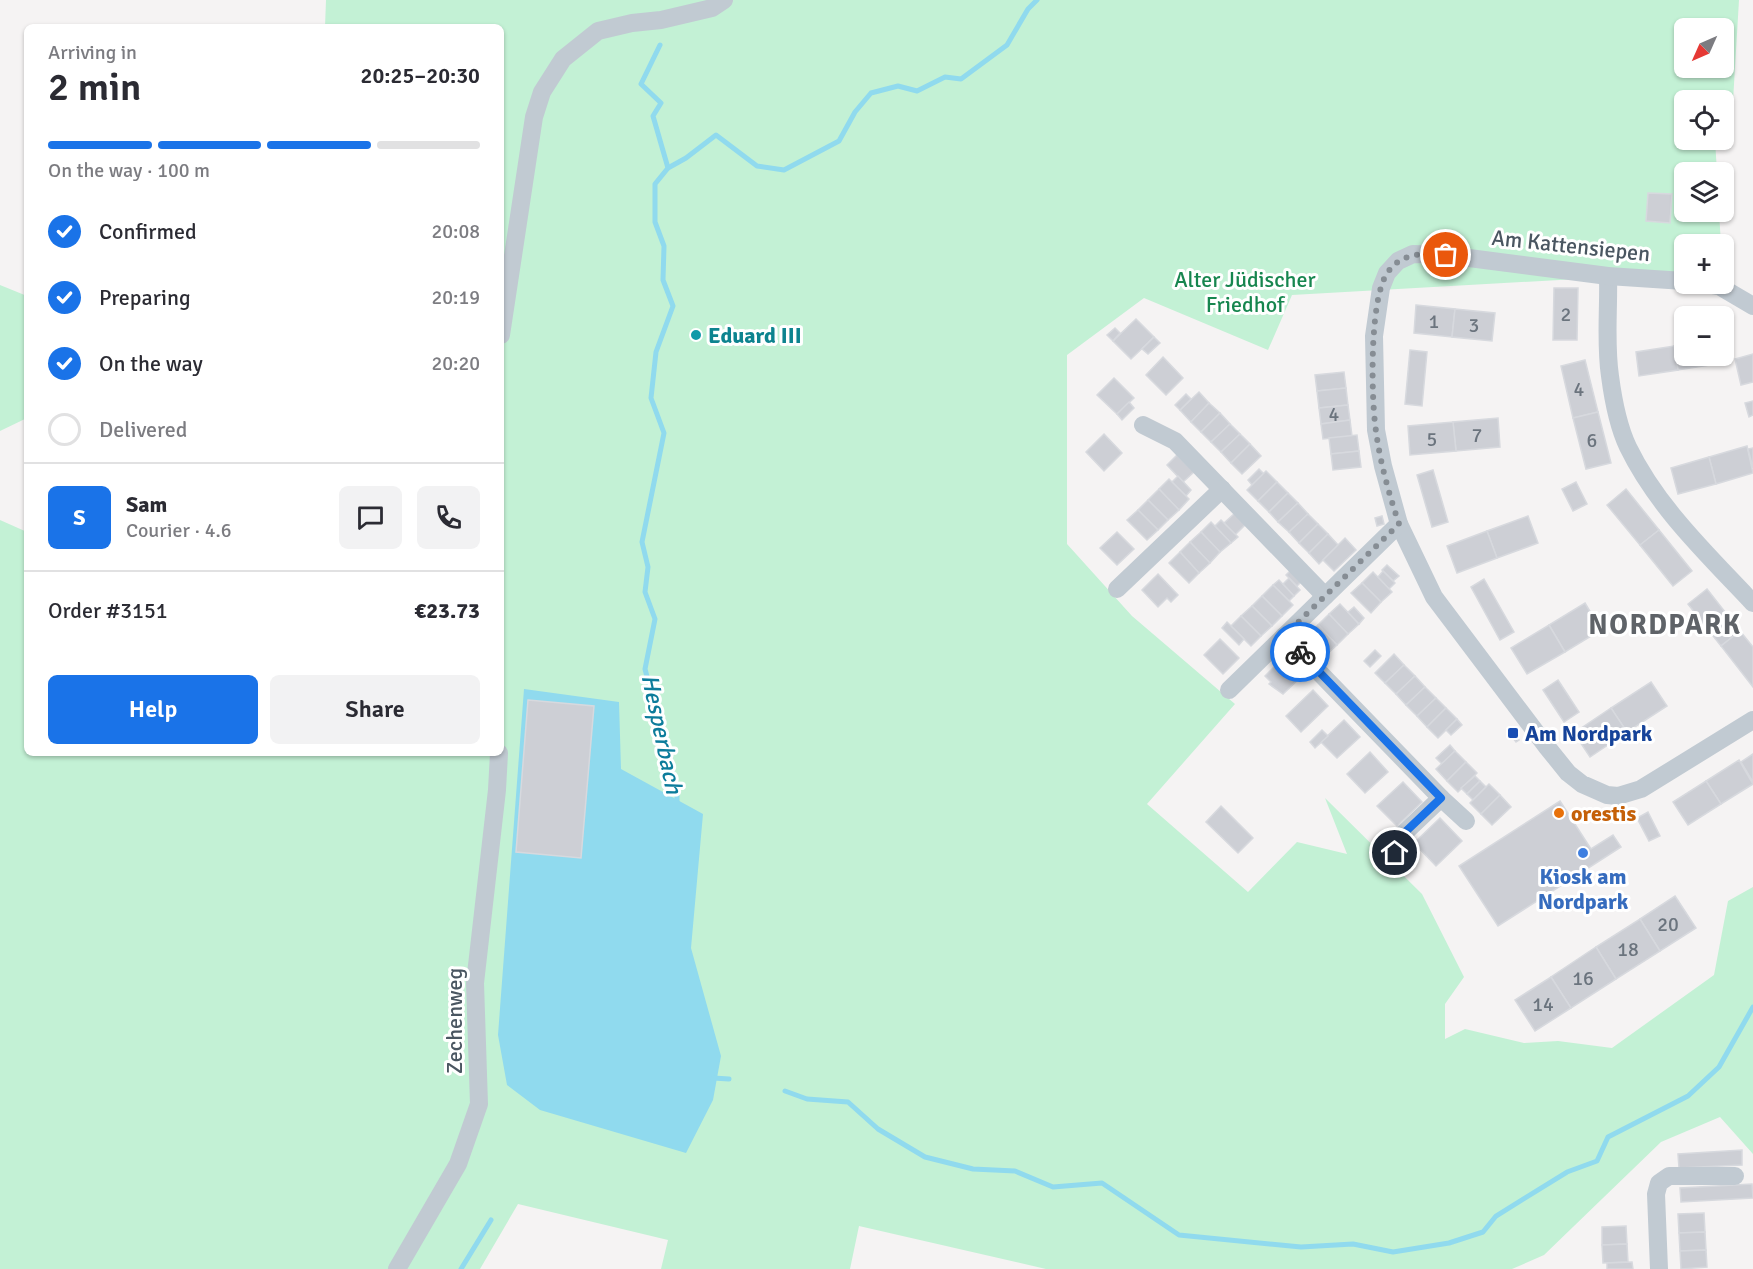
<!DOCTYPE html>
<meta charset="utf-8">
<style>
body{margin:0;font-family:Signika,sans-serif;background:#f2f2f3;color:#2b2b33;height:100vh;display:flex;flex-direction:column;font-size:22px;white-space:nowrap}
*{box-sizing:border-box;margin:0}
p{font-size:20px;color:#7c7c81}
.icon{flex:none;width:33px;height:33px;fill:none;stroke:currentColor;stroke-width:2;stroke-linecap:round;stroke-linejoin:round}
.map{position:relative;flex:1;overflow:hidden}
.panel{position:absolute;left:24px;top:24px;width:480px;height:732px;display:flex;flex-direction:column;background:#fff;border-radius:9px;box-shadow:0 2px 4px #0004}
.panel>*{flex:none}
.needle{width:39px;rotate:225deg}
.controls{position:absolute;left:1674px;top:18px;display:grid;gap:12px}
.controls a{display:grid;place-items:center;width:60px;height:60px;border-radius:9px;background:#fff;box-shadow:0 2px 4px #0004;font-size:30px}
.pin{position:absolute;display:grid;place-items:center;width:51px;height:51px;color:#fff;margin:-26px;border:3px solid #fff;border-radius:50%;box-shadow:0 2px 6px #0007}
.courier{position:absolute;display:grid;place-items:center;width:60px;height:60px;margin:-30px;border:4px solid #1a73e8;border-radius:50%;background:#fff;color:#222;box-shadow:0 2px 8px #0007}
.summary em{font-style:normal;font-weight:600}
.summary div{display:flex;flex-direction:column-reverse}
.summary{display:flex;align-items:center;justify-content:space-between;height:102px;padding:0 24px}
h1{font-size:39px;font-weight:600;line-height:45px}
.bar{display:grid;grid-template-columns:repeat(4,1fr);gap:9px 6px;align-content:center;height:72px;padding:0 24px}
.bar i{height:8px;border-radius:4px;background:#e1e1e2}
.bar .current{background:#1a73e8}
.bar p{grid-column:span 4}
.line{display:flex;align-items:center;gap:15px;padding:0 24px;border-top:2px solid #e1e1e2}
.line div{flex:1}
.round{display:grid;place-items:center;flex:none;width:63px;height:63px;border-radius:9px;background:#f2f2f3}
ol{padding:0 24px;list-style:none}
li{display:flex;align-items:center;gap:18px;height:66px}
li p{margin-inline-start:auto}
li .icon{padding:6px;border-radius:50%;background:#1a73e8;color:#fff;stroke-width:4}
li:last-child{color:#7c7c81}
li i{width:33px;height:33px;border:3px solid #e1e1e2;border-radius:50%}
.cta{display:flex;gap:12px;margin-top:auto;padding:12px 24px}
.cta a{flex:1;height:69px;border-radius:9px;background:#1a73e8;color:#fff;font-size:24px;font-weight:600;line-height:69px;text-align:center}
.cta a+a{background:#f2f2f3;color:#2b2b33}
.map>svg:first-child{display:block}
.green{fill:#c3f1d5;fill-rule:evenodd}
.water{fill:#90daee}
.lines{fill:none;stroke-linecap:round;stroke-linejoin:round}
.stream{stroke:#90daee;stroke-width:5}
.building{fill:#cdcfd5;stroke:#d7d9de;stroke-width:1.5}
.minor{stroke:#c1cad2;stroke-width:18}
.done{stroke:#868d94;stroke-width:6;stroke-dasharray:0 10.8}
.route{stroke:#1a73e8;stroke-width:8}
.culture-dot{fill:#0f9aa8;stroke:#fff;stroke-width:2}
.transit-dot{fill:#1a4fb4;stroke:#fff;stroke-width:2}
.food-dot{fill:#e8710a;stroke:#fff;stroke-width:2}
.shop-dot{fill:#3f7fe0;stroke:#fff;stroke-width:2}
.labels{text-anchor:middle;stroke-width:6;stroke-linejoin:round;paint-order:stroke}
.number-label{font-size:20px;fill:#6b747e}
.street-label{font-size:22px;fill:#4a5661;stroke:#fff}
.park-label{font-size:22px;fill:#17864f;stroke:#fff}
.culture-label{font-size:22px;font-weight:bold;fill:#0d838f;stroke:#fff;text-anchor:start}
.transit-label{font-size:22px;font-weight:bold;fill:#164399;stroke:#fff;text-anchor:start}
.food-label{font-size:22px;font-weight:bold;fill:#c56008;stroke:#fff;text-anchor:start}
.shop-label{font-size:22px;font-weight:bold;fill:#366cbe;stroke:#fff}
.water-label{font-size:24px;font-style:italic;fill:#0c7c9b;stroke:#fff}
.district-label{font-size:28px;font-weight:bold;letter-spacing:1.5px;fill:#5f6368;stroke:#fff}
</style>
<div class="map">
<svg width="1753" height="1269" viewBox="0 0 1753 1269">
<rect width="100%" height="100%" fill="#f5f3f3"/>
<g class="green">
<path d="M326,0H1739L1733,101L1713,97V100H1684V140H1715L1717,172H1684V212H1719L1721,244H1684V273L1292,295L1268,350L1144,298L1067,355V544L1132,616L1235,704L1147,804L1248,892L1297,842L1347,854L1325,798L1422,894L1464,977L1445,1004V1039L1465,1029L1524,1043L1558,1041L1612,1048L1714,975L1728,901L1753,887V1154L1720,1117L1661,1142L1544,1255L1512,1269H1046L859,1226L850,1269H661L668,1240L518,1204L480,1269H0V520L27,532V753H501V27H325ZM1684,28H1724V68H1684Z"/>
<polygon points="0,285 27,296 27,418 0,431"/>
</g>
<polygon class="water" points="524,689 619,702 621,769 703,814 691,948 721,1056 713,1100 686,1153 540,1110 507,1085 498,1035"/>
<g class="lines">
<g class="stream">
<polyline points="660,45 641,84 661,103 653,116 668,168 655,184 655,222 664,246 663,280 673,306 656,352 651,398 664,433 642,542 648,567 645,592 655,619 645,669 677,791 677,806"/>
<polyline points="668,168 686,158 716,135 757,166 784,170 839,141 855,112 871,93 898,86 917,91 945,77 961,79 1007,45 1028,9 1037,0"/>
<polyline points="713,1078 729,1079"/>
<polyline points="785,1091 807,1099 848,1102 878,1129 925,1157 973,1169 1015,1171 1053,1187 1102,1183 1179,1235 1301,1247 1353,1244 1393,1252 1449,1243 1483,1232 1496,1216 1567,1172 1597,1161 1608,1137 1688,1096 1719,1067 1753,1007"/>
<polyline points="461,1269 491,1220"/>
</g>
</g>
<g class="building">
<polygon points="1648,193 1672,194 1670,223 1646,221"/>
<polygon points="1554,288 1578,288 1577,340 1553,340"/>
<polygon points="1416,305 1455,309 1452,337 1414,333"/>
<polygon points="1455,309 1495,313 1492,341 1452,337"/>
<polygon points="1136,319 1154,337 1131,359 1113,341"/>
<polygon points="1115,328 1120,333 1113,341 1107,335"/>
<polygon points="1154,337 1160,343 1148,354 1142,349"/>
<polygon points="1684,344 1684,356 1715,356 1717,364 1678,370 1674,346"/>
<polygon points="1674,346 1678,370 1639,376 1636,352"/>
<polygon points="1410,350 1427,352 1422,406 1405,404"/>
<polygon points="1753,354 1753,382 1741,385 1735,359"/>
<polygon points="1163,357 1183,378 1166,395 1146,375"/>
<polygon points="1585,360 1598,412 1573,418 1561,366"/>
<polygon points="1344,372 1346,388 1317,391 1315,375"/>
<polygon points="1114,378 1134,398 1117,414 1097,395"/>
<polygon points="1346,388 1348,405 1319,408 1317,391"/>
<polygon points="1199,392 1209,403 1191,422 1180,410"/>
<polygon points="1186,394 1191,399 1180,410 1175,405"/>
<polygon points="1753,401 1753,415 1749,417 1745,403"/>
<polygon points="1129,402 1134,408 1122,420 1117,414"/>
<polygon points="1209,403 1220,413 1201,432 1191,422"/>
<polygon points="1348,405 1350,420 1321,424 1319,408"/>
<polygon points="1598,412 1611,463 1586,469 1573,418"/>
<polygon points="1220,413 1230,424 1211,442 1201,432"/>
<polygon points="1498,418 1500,447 1456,451 1453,422"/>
<polygon points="1350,420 1352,436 1323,439 1321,424"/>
<polygon points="1453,422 1456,451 1410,455 1408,426"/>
<polygon points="1230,424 1240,434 1221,452 1211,442"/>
<polygon points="1104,434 1122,453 1104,471 1086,452"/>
<polygon points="1240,434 1250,444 1231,463 1221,452"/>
<polygon points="1357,435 1359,451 1331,454 1329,438"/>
<polygon points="1250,444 1261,456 1242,474 1231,463"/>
<polygon points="1747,446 1753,473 1716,484 1709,457"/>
<polygon points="1753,448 1753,468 1748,449"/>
<polygon points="1359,451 1361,467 1333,470 1331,454"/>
<polygon points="1177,455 1194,472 1183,482 1167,465"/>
<polygon points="1709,457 1716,484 1678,494 1671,468"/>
<polygon points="1259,469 1264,474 1252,485 1248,480"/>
<polygon points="1433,470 1448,522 1432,527 1417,475"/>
<polygon points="1266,471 1277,482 1258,501 1247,490"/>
<polygon points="1178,476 1191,490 1186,496 1172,482"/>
<polygon points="1169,479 1189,499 1179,510 1159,489"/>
<polygon points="1277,482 1288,493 1269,512 1258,501"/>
<polygon points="1576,482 1587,504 1573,511 1562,489"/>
<polygon points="1159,489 1179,510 1168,520 1148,500"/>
<polygon points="1626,489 1659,530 1640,545 1607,505"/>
<polygon points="1288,493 1298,503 1278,522 1269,512"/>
<polygon points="1148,500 1168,520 1158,530 1138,510"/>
<polygon points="1298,503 1308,514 1289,532 1278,522"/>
<polygon points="1138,510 1158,530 1147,540 1127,520"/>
<polygon points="1235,513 1246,524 1235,535 1224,523"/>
<polygon points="1308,514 1318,524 1299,543 1289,532"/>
<polygon points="1382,516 1384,524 1377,526 1375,518"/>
<polygon points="1528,516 1538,543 1497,558 1487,531"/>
<polygon points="1221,520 1238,537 1231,543 1215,526"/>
<polygon points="1211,522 1231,543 1220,552 1201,532"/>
<polygon points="1318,524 1328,534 1309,553 1299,543"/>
<polygon points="1659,530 1692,571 1673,586 1640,545"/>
<polygon points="1487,531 1497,558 1457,573 1447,546"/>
<polygon points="1117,532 1134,549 1117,565 1100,548"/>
<polygon points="1201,532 1220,552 1210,563 1190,542"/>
<polygon points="1328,534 1338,545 1319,564 1309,553"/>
<polygon points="1345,538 1356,550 1334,571 1323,560"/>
<polygon points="1190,542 1210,563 1199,573 1180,552"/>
<polygon points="1180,552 1199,573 1189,583 1169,563"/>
<polygon points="1387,565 1399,576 1393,581 1382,570"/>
<polygon points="1291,570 1302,581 1297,586 1286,575"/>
<polygon points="1383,571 1395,583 1389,589 1378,577"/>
<polygon points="1373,572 1392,592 1381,602 1362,583"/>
<polygon points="1158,574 1178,595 1171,602 1167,598 1158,607 1142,590"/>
<polygon points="1289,578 1300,590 1294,596 1283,584"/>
<polygon points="1484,579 1514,632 1500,640 1471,587"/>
<polygon points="1279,580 1294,596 1289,601 1273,585"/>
<polygon points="1362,583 1381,602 1371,613 1351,593"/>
<polygon points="1273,585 1293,605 1282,616 1262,596"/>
<polygon points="1707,589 1740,631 1721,646 1688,604"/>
<polygon points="1262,596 1282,616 1272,626 1252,606"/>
<polygon points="1585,603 1601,630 1565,652 1549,625"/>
<polygon points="1340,604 1359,624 1348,634 1329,614"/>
<polygon points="1252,606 1272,626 1261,636 1241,616"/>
<polygon points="1354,607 1364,618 1359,624 1348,612"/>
<polygon points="1329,614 1348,634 1337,645 1318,625"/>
<polygon points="1241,616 1261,636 1251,646 1231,626"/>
<polygon points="1227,622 1244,639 1239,645 1222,628"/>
<polygon points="1318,625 1337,645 1326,655 1307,635"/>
<polygon points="1549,625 1565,652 1527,674 1511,648"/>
<polygon points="1740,631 1753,647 1753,687 1721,646"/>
<polygon points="1220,639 1239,658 1223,674 1204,655"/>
<polygon points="1315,644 1326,655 1320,661 1310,650"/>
<polygon points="1375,650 1381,656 1370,667 1364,661"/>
<polygon points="1394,654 1404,665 1385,683 1375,673"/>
<polygon points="1283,658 1302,676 1283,694 1269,684 1271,682 1265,676"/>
<polygon points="1404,665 1415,676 1396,694 1385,683"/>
<polygon points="1415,676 1425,687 1406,705 1396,694"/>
<polygon points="1558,680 1579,712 1564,722 1543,690"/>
<polygon points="1651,682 1667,706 1627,732 1611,708"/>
<polygon points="1425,687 1436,698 1417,716 1406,705"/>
<polygon points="1313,690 1328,706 1301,732 1286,716"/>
<polygon points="1436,698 1446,708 1427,727 1417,716"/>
<polygon points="528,700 594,706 581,858 516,852"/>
<polygon points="1446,708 1457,719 1438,738 1427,727"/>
<polygon points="1611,708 1627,732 1590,757 1574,733"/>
<polygon points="1457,719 1462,725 1451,735 1446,730"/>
<polygon points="1344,720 1360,737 1337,758 1321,742"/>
<polygon points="1322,730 1328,736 1315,748 1310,742"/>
<polygon points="1513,731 1519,740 1516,742 1510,734"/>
<polygon points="1450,745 1455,751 1442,764 1436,758"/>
<polygon points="1455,751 1466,762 1447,781 1436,769"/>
<polygon points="1370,752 1388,772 1365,793 1347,774"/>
<polygon points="1753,754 1753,782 1741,762"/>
<polygon points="1739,760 1753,784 1721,804 1706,781"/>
<polygon points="1466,762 1477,773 1458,792 1447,781"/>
<polygon points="1475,776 1480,781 1467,794 1461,788"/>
<polygon points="1480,781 1486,787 1473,800 1467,794"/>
<polygon points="1706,781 1721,804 1688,825 1673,802"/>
<polygon points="1403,782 1422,802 1397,826 1377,806"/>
<polygon points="1489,784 1500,795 1481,814 1470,803"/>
<polygon points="1500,795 1511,807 1492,825 1481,814"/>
<polygon points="1560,801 1591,849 1613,835 1621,847 1498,926 1459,866"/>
<polygon points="1221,806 1253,838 1238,853 1206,822"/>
<polygon points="1648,812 1660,836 1649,841 1637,818"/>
<polygon points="1440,818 1462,841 1436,866 1414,843"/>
<polygon points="1675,896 1696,928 1660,951 1640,919"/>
<polygon points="1640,919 1660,951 1616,979 1596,947"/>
<polygon points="1596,947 1616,979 1571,1008 1551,977"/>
<polygon points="1551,977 1571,1008 1535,1031 1515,1000"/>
<polygon points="1742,1150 1742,1165 1679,1168 1678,1154"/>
<polygon points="1752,1184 1753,1198 1681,1202 1680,1188"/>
<polygon points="1704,1213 1705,1232 1679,1233 1678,1214"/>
<polygon points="1626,1226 1627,1244 1602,1245 1602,1227"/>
<polygon points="1705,1232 1706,1250 1680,1251 1679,1233"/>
<polygon points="1627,1244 1628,1262 1603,1263 1602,1245"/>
<polygon points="1706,1250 1707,1267 1681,1269 1680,1251"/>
<polygon points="1632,1262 1633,1269 1607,1269 1607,1263"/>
</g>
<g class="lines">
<g class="minor">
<path d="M1608,276C1609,309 1605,343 1610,376C1613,399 1618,426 1628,447C1657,507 1708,555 1753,603"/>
<polyline points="1684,281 1608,276 1446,255 1413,254 1398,261 1387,273 1381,288 1374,336 1376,430 1383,466 1399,524 1434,597 1547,747 1568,773 1582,784 1607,795 1618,796 1641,789 1753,720"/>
<polyline points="1707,284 1719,286 1753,306"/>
<polyline points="501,335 534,117 542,92 563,59 598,31 632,23 661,20 712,8 724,0"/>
<polyline points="1143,425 1175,441 1325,596"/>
<polyline points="1117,589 1222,489"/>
<polyline points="1284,636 1441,798 1466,821"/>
<polyline points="1229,690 1399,524"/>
<polyline points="1395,853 1401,836 1441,798"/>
<polyline points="397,1269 458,1164 479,1104 475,983 497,790 499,753"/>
<polyline points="1659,1269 1656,1194 1659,1183 1669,1176 1735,1176"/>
</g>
</g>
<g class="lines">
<path class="done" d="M1300,652L1284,636L1399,524C1389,494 1380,462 1376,431C1371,399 1369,297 1388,272C1402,252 1424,253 1446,255"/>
<polyline class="route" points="1300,652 1441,798 1401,836 1395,853"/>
</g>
<circle class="culture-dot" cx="696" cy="335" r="6"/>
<rect class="transit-dot" x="1507" y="727" width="12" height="12" rx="3"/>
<circle class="food-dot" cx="1559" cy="813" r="6"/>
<circle class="shop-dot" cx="1583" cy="853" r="6"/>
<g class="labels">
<g class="number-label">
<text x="1566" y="321">2</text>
<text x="1434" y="328">1</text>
<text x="1474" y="332">3</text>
<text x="1579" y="396">4</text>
<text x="1334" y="421">4</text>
<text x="1477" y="442">7</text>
<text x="1432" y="446">5</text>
<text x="1592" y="447">6</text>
<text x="1668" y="931">20</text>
<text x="1628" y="956">18</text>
<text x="1583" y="985">16</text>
<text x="1543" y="1011">14</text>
</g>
<g class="street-label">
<text transform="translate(1571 245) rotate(6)" y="8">Am Kattensiepen</text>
<text transform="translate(454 1021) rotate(-90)" y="8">Zechenweg</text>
</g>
<g class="park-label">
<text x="1245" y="287">Alter Jüdischer<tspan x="1245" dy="25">Friedhof</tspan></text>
</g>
<g class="culture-label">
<text x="708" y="343">Eduard III</text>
</g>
<g class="transit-label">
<text x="1525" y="741">Am Nordpark</text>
</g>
<g class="food-label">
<text x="1571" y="821">orestis</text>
</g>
<g class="shop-label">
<text x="1583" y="884">Kiosk am<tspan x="1583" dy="25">Nordpark</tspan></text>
</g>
<g class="water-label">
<text transform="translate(662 734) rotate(78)" y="8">Hesperbach</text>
</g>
<g class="district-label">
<text x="1665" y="634">NORDPARK</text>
</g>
</g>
</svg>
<div class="controls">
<a><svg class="needle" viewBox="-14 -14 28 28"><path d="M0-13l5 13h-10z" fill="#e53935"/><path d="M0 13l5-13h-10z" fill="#7c7c81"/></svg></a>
<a><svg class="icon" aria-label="locate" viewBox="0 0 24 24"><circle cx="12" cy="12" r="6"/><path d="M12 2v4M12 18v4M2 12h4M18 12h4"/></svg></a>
<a><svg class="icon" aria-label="layers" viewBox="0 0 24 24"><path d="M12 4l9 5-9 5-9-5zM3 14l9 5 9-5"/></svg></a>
<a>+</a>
<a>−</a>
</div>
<div class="pin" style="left:1446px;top:255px;background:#ea580c"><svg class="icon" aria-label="bag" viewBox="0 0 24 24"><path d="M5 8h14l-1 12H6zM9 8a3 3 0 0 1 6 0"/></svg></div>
<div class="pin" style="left:1395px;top:853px;background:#1f2937"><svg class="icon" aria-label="home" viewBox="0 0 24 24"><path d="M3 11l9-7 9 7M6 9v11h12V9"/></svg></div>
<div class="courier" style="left:1300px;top:652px"><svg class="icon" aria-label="bike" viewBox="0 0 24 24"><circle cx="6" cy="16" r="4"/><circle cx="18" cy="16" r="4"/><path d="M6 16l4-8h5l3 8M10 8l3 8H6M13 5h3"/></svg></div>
<section class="panel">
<div class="summary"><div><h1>2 min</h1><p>Arriving in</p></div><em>20:25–20:30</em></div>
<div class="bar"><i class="current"></i><i class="current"></i><i class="current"></i><i></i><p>On the way · 100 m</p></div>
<ol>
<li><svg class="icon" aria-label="check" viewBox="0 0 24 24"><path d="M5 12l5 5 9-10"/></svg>Confirmed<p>20:08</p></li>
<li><svg class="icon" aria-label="check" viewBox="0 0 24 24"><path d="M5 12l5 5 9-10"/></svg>Preparing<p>20:19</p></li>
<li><svg class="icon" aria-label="check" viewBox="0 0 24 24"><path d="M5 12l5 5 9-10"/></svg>On the way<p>20:20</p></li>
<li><i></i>Delivered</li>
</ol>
<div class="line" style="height:108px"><b class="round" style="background:#1a73e8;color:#fff">S</b><div><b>Sam</b><p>Courier · 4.6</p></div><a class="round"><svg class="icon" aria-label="chat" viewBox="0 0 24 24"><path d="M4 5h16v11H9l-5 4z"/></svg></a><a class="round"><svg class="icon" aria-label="phone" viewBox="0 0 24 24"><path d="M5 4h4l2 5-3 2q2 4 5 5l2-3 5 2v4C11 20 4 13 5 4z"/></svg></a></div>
<div class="line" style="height:78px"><div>Order #3151</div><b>€23.73</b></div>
<div class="cta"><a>Help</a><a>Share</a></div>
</section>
</div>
